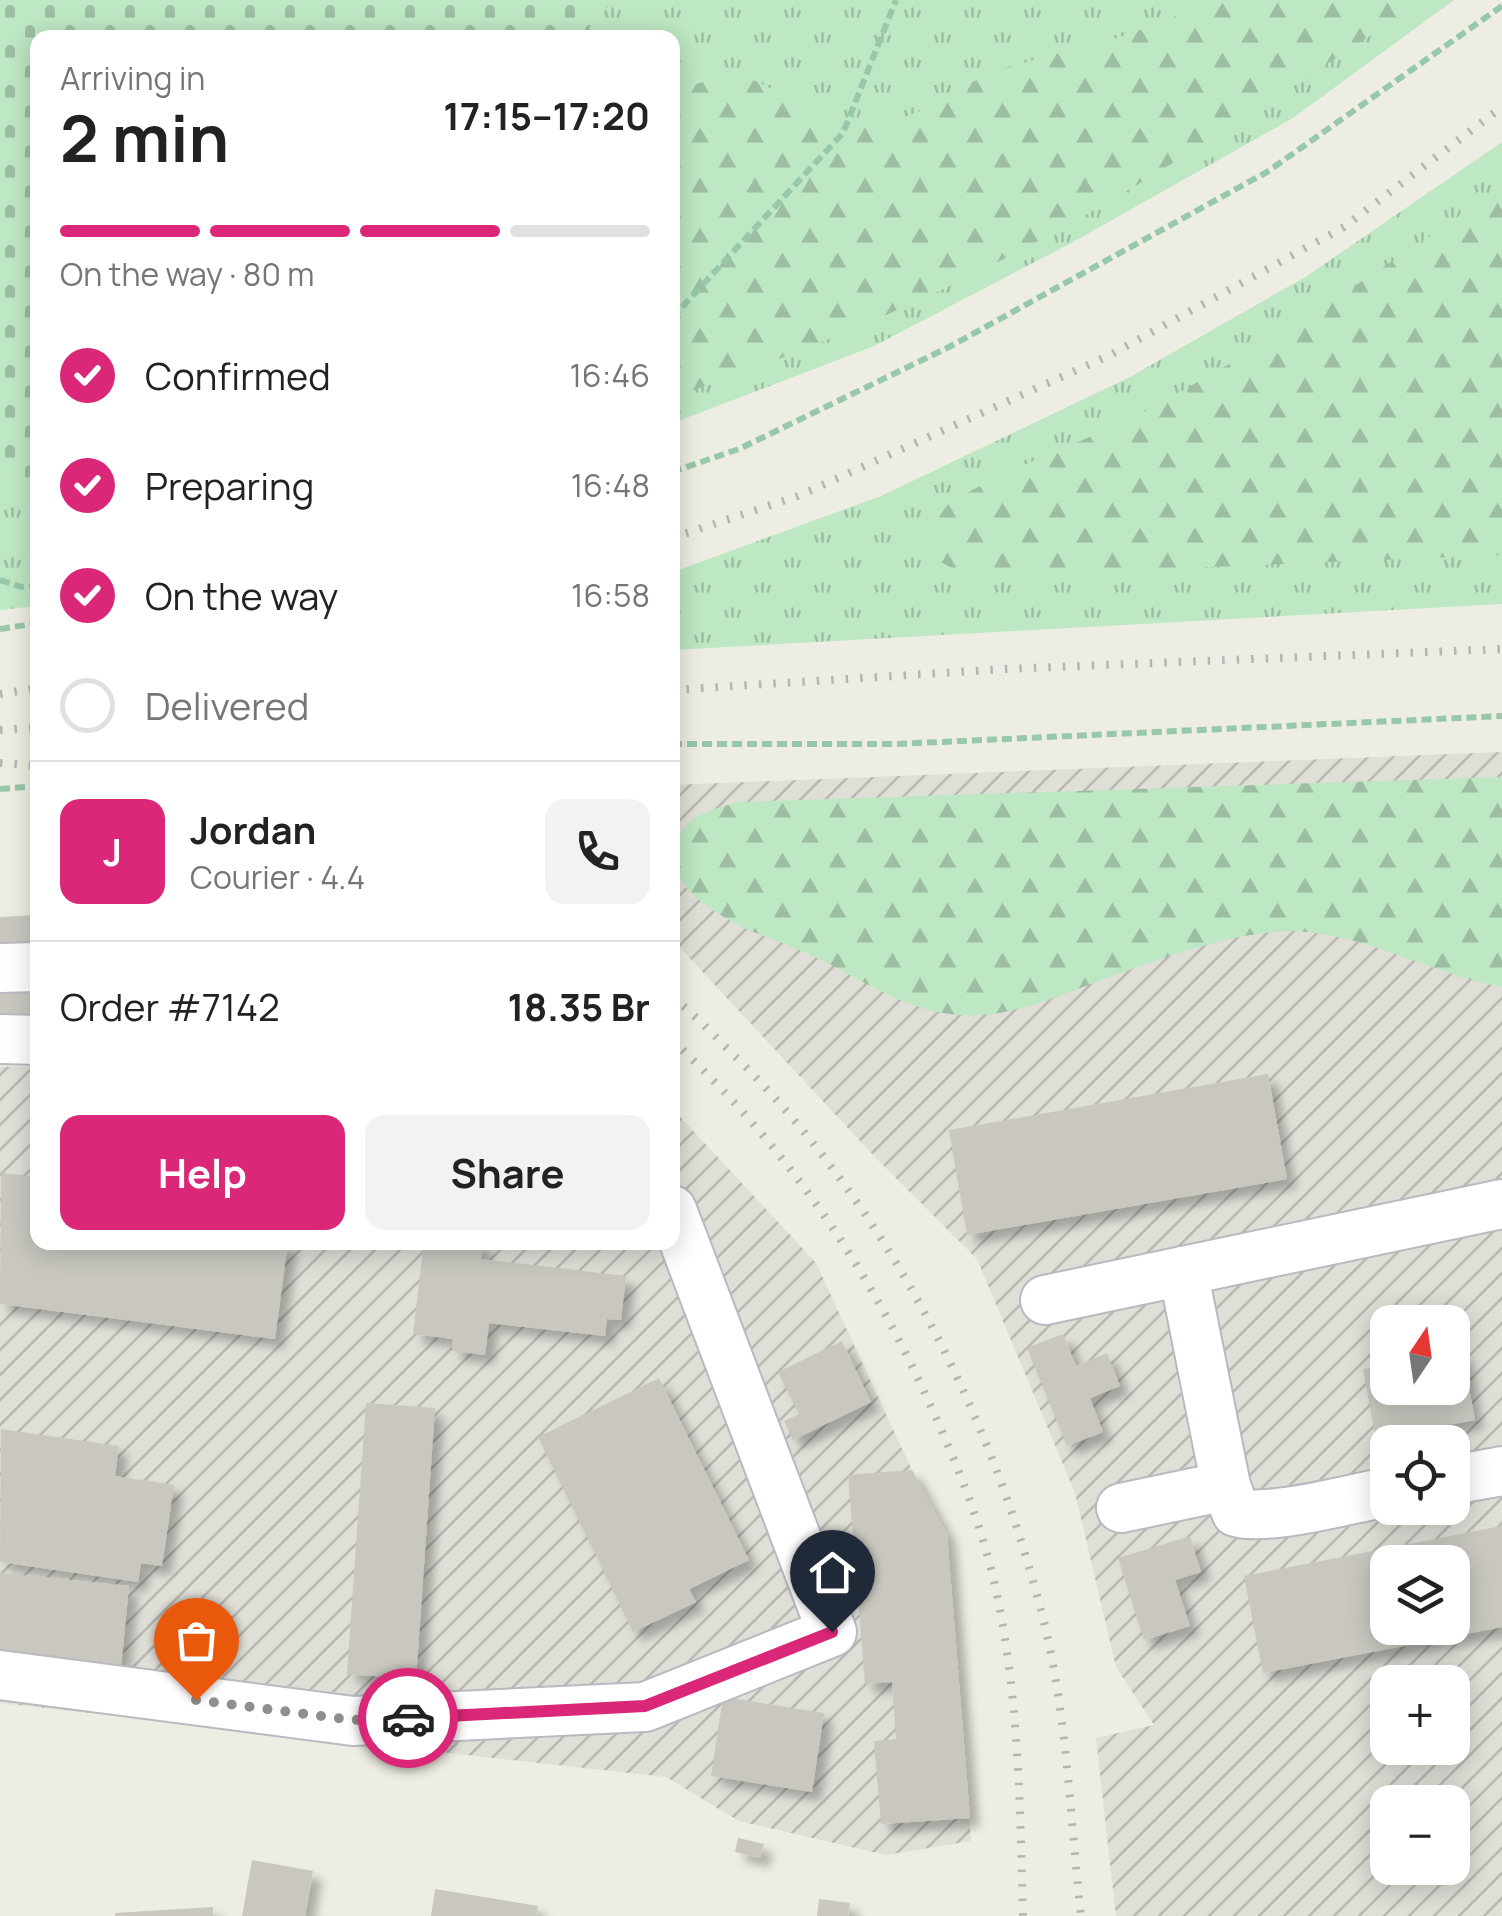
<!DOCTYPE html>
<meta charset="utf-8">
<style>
body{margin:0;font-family:Manrope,sans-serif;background:#f2f2f2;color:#222;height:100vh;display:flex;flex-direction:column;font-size:38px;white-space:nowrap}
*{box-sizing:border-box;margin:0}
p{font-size:32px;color:#767676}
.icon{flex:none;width:55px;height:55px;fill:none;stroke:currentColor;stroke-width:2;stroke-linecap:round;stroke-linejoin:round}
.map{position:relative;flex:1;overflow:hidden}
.details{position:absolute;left:30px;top:30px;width:650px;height:1220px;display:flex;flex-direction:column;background:#fff;border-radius:20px;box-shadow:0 5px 25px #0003}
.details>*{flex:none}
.needle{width:65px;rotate:13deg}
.tools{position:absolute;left:1370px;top:1305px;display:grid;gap:20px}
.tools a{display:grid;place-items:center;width:100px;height:100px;border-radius:20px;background:#fff;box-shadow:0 5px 25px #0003;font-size:50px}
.pin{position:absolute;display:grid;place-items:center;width:85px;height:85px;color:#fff;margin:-102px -42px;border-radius:50% 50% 50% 0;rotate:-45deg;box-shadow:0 0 10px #0007}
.pin .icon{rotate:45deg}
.courier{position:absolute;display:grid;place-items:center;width:100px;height:100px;margin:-50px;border:8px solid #db2777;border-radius:50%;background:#fff;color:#222;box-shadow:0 2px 12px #0007}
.overview em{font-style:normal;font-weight:700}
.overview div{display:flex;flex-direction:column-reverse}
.overview{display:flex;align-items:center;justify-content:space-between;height:170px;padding:0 30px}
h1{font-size:65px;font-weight:700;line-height:75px}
.bar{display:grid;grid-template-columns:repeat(4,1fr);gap:15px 10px;align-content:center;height:120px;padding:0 30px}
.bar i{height:12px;border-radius:8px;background:#e0e0e0}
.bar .active{background:#db2777}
.bar p{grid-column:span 4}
.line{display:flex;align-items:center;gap:25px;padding:0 30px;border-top:2px solid #e0e0e0}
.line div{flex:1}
.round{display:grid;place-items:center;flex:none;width:105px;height:105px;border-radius:20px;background:#f2f2f2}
ol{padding:0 30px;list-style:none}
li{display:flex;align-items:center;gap:30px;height:110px}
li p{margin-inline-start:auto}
li .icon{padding:10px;border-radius:50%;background:#db2777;color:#fff;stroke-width:4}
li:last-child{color:#767676}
li i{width:55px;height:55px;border:5px solid #e0e0e0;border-radius:50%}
.action{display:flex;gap:20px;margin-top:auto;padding:20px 30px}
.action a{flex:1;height:115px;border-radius:20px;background:#db2777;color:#fff;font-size:40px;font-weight:700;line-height:115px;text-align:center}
.action a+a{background:#f2f2f2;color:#222}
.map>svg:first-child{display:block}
.industrial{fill:url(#industrial-furrows);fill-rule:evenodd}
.grass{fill:url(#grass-tufts)}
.forest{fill:url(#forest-firs)}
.cemetery{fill:url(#cemetery-stones)}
.building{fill:#c9c7c0;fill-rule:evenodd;filter:url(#shadow)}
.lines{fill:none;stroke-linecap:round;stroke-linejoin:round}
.minor-casing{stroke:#b8bac0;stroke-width:52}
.path{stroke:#97c8aa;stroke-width:6;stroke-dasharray:10 5;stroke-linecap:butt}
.minor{stroke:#fff;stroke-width:48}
.rail{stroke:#b4b5b5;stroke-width:8;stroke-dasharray:2.5 12;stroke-linecap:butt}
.done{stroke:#8e9090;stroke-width:10;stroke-dasharray:0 18}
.route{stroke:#db2777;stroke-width:12}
</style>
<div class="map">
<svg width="1502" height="1916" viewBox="0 0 1502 1916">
<defs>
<pattern id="industrial-furrows" width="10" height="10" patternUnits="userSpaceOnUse" patternTransform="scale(2.5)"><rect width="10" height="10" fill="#dfded7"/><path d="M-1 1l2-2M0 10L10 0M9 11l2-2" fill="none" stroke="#b8b7b2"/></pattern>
<pattern id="grass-tufts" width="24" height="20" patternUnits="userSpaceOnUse" patternTransform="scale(2.5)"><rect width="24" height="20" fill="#bee7c3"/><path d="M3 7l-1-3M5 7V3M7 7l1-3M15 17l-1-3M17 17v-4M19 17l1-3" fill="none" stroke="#9dbea2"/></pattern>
<pattern id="forest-firs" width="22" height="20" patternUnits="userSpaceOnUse" patternTransform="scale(2.5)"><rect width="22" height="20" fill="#bee7c3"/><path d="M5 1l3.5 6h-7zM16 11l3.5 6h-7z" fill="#9dbea2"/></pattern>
<pattern id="cemetery-stones" width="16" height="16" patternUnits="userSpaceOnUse" patternTransform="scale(2.5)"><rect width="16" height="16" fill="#bee7c3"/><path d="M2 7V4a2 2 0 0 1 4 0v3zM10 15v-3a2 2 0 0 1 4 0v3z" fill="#9dbea2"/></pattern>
<filter id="shadow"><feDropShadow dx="9" dy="9" stdDeviation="5" flood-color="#0004"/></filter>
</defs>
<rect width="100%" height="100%" fill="#eeede3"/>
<g class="industrial">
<path d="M1502,752V1916H1116L1096,1738L1154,1725L1116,1667L1075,1493L977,1259L873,1155L673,940L672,785ZM1388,1322H1452V1388H1388ZM1388,1442H1452V1508H1388ZM1388,1562H1452V1628H1388ZM1388,1682H1452V1748H1388ZM1388,1802H1452V1868H1388Z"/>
<polygon points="37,1066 38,1242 672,1242 673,1109 816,1263 912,1470 947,1534 971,1841 886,1855 739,1821 666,1777 0,1703 0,1067"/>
</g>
<g class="grass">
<polygon points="613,0 1454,0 1293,118 1075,241 874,346 673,423 672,38 596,37 589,28"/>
<polygon points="1502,142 1502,604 673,650 673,572 881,496 1130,377 1307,276"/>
<polygon points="37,478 37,606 0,610 0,480"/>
</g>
<g class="forest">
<path d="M1201,0H1425C1306,77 1188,158 1064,227C940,296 807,352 673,397V95L695,84L725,78L756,81L832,120L867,126L892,122L920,111L993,71L1123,36L1169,20Z"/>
<path d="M1502,187V555L994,576C942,574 904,550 951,502C1012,465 1082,444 1145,411C1270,345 1386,266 1502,187Z"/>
<path d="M1502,777V987C1426,974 1354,925 1274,932C1217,937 1160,959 1107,978C1052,998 998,1025 938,1012C895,1003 860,979 821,960C798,949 774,940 751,931C722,918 665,887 674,848C681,816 711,810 738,802Z"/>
</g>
<polygon class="cemetery" points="0,0 613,0 589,28 596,37 38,38 37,478 0,480"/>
<g class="building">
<polygon points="38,915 38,950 0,952 0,917"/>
<rect x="0" y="977" width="38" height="53"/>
<polygon points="1268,1074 1287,1179 967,1235 949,1130"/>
<polygon points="1,1173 38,1177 38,1242 288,1242 275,1339 0,1304"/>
<polygon points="424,1242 483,1242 481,1259 626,1276 621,1320 607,1319 605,1336 489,1323 485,1355 452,1351 453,1339 413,1334"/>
<polygon points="1063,1334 1076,1366 1107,1353 1120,1386 1090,1398 1103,1432 1067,1446 1027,1348"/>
<polygon points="842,1341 871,1402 793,1440 784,1421 799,1414 778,1372"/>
<polygon points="1462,1351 1475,1420 1376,1439 1363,1369 1388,1365 1388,1388 1452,1388 1452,1353"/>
<polygon points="659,1378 749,1560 689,1589 696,1602 633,1632 538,1437"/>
<polygon points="366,1403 435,1408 416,1679 347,1674"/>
<polygon points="1,1429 119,1446 115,1476 174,1485 162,1566 141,1563 138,1582 0,1562"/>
<polygon points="912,1470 947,1534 970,1818 881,1824 874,1741 896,1739 892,1682 865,1684 848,1475"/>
<path d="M1502,1526V1627L1263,1673L1244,1576ZM1388,1562H1452V1628H1388Z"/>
<polygon points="1190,1536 1201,1572 1175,1580 1190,1626 1144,1640 1118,1558"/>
<polygon points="0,1573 129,1586 121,1668 0,1656"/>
<polygon points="723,1697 824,1713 812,1792 711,1776"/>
<polygon points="738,1838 764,1844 760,1858 735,1852"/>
<polygon points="252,1860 313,1871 305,1916 242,1916"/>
<polygon points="435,1889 538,1906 536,1916 431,1916"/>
<polygon points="819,1899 850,1903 848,1916 817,1916"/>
<polygon points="213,1907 213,1916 115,1916 115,1913"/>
</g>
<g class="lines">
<defs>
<g id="minor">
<polyline points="0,968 38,967"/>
<polyline points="0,1039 38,1040"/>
<polyline points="1045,1300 1183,1271"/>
<polyline points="1452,1480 1502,1471"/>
<path d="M1388,1492C1353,1498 1266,1522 1236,1512L1226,1486L1183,1271L1502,1204"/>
<polyline points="1121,1508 1226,1486"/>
<polyline points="0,1675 353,1721 645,1707 832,1632 672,1210"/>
</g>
</defs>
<use href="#minor" class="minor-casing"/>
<g class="path">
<polyline points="672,318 843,133 896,0"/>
<polyline points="672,472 739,449 949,347 1267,172 1502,6"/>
<polyline points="0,580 22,587 38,585"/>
<polyline points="0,629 38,623"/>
<polyline points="672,744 897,744 1502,716"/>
<polyline points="0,789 38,786"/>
</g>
<use href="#minor" class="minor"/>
<g class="rail">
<polyline points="672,538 798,496 1110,355 1344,227 1502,107"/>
<polyline points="672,690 1005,669 1502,649"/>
<polyline points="0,694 38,688"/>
<polyline points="0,730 38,727"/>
<polyline points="0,763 38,766"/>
<path d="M672,997C697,1016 717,1039 739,1060C888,1210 990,1411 1042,1614C1067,1712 1070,1817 1081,1916"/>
<path d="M672,1040C789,1149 872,1272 936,1418C961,1474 983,1530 996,1590C1019,1697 1020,1808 1023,1916"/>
</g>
</g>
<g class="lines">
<polyline class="done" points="196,1700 353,1720 408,1718"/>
<polyline class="route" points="408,1718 645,1706 832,1632"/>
</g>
</svg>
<div class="tools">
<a><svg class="needle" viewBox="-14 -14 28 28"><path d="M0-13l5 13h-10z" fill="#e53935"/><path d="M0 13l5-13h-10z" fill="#767676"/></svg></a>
<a><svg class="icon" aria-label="locate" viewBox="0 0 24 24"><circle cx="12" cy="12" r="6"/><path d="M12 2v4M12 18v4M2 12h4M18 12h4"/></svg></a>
<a><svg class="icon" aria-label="layers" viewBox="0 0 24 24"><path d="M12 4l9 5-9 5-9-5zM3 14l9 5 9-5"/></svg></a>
<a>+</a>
<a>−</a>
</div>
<div class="pin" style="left:196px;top:1700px;background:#ea580c"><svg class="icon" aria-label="bag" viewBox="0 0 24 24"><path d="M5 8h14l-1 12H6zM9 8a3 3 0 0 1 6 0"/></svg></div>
<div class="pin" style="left:832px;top:1632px;background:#1f2937"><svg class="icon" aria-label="home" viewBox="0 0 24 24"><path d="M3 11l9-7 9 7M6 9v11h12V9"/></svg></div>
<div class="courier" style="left:408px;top:1718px"><svg class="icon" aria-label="car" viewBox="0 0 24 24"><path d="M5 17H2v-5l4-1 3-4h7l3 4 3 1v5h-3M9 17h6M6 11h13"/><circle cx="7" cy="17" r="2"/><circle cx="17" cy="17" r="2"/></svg></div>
<section class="details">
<div class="overview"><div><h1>2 min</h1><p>Arriving in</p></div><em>17:15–17:20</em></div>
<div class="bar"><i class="active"></i><i class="active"></i><i class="active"></i><i></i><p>On the way · 80 m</p></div>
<ol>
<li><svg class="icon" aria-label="check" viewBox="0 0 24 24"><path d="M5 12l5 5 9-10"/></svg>Confirmed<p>16:46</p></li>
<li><svg class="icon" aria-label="check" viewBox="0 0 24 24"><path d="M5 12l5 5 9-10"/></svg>Preparing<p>16:48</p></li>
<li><svg class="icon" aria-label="check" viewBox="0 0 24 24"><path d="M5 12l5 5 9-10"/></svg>On the way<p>16:58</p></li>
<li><i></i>Delivered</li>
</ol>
<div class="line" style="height:180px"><b class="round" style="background:#db2777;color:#fff">J</b><div><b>Jordan</b><p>Courier · 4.4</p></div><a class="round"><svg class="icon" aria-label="phone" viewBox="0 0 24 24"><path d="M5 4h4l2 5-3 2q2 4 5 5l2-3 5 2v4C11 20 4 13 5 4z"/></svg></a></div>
<div class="line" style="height:130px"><div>Order #7142</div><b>18.35 Br</b></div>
<div class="action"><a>Help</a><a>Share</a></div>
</section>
</div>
